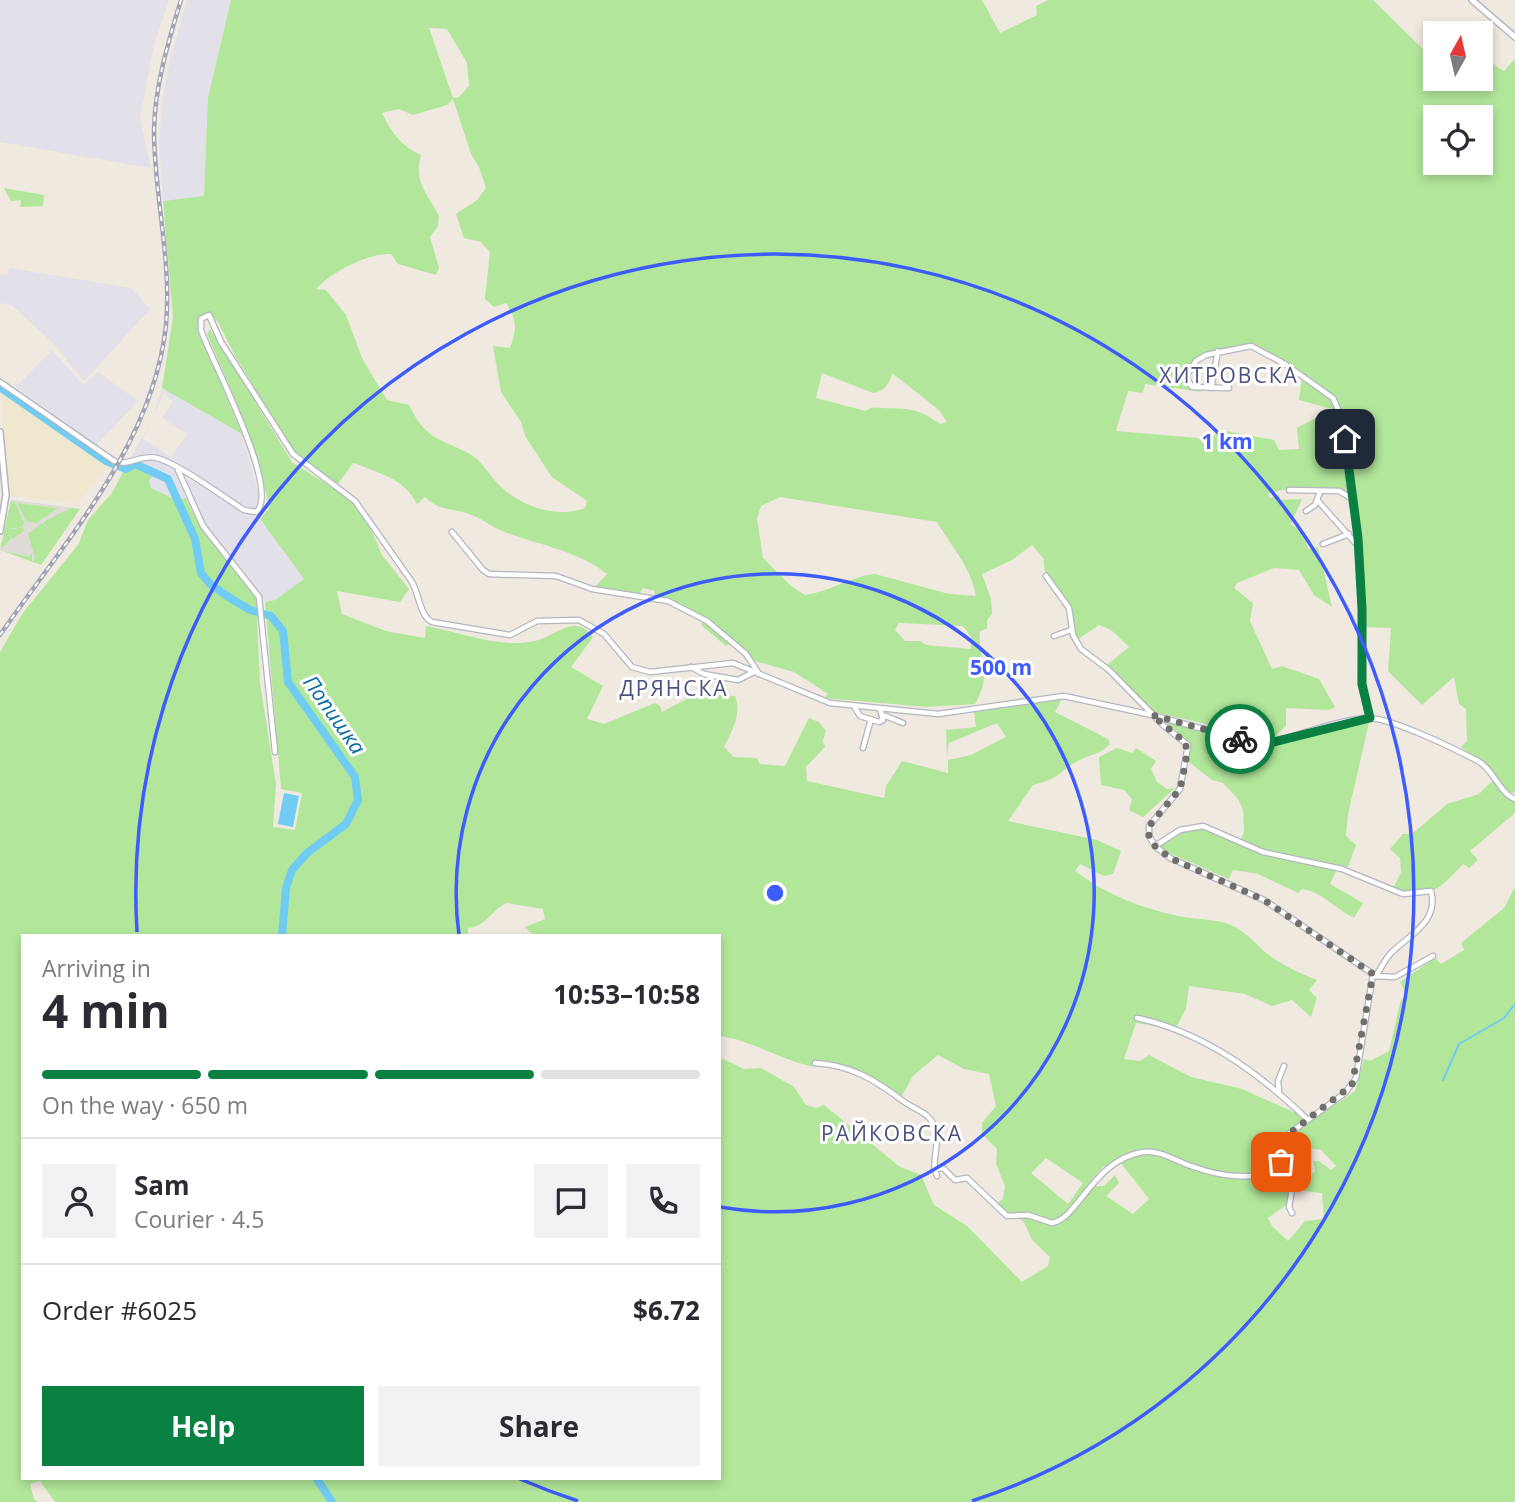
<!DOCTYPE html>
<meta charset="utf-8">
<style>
body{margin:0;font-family:"Open Sans",sans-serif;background:#f2f2f3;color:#2b2b33;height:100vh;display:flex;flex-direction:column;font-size:26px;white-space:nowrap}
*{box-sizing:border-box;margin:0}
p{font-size:23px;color:#7c7c81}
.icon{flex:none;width:38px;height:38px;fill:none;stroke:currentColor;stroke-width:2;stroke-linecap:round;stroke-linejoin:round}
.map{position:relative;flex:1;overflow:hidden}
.details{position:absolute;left:21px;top:934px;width:700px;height:546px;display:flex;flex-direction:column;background:#fff;border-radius:0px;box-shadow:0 4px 10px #0003}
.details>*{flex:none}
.needle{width:46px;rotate:8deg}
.fabs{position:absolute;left:1423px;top:21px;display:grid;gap:14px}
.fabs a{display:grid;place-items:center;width:70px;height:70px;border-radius:0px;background:#fff;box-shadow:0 4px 10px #0003;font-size:35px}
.pin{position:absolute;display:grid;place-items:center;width:60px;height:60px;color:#fff;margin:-30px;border-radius:14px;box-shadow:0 4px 10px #0006}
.courier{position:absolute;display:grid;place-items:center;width:70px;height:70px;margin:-35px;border:5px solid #0b8043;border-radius:50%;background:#fff;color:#222;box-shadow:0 2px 9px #0007}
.headline em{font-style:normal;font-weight:700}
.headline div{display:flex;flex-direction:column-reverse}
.headline{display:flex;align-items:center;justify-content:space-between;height:119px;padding:0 21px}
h1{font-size:46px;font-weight:700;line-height:52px}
.bar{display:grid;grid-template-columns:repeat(4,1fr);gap:10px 7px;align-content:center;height:84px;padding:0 21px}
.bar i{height:9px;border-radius:5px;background:#e1e1e2}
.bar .current{background:#0b8043}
.bar p{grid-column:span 4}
.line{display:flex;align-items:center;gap:18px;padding:0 21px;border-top:2px solid #e1e1e2}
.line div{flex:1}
.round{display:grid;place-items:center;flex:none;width:74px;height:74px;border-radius:0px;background:#f2f2f3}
.action{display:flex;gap:14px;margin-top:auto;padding:14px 21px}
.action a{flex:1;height:80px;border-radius:0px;background:#0b8043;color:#fff;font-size:28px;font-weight:700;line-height:80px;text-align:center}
.action a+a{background:#f2f2f3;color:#2b2b33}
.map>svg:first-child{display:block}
.industrial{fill:#e2e0e8;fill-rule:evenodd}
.education{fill:#f0e7cf}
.green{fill:#b2e79b;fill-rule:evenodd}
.plaza{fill:#dfdcd7;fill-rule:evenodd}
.water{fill:#71ccf3}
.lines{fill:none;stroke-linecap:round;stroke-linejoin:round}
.stream{stroke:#71ccf3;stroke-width:2}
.river{stroke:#71ccf3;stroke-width:8}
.minor-casing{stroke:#b3b6c1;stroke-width:7}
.tertiary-casing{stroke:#b3b6c1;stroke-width:8}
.minor{stroke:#fff;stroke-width:4.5}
.tertiary{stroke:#fff;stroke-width:5}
.rail-casing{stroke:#a2a4b8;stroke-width:4.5}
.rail{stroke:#fff;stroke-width:2;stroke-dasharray:5;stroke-linecap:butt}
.done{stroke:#716f6c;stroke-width:7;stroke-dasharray:0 12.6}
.route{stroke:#0b8043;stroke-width:9}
.ring{fill:none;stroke:#3d5bff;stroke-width:3.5}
.labels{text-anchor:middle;stroke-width:6;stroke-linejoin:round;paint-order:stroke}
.neighbourhood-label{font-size:21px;letter-spacing:2px;fill:#4b5380;stroke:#fff}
.water-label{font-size:21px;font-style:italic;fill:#096ba6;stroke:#fff}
.centre{fill:#3d5bff;stroke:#fff;stroke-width:3.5}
.ring-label{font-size:21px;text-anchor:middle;font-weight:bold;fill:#3d5bff;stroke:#fff;stroke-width:6;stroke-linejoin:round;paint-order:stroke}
</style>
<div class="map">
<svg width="1515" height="1502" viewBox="0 0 1515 1502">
<rect width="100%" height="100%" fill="#efe9e0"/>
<g class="industrial">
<polygon points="0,0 169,0 154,44 140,118 151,168 0,142"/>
<polygon points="187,0 231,0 208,98 204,196 163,201 159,141 162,103 170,59"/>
<polygon points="9,268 131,288 150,309 84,381 54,344 12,305 0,303 0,274 8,275"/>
<polygon points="52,350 83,385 98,372 138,401 96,445 16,387"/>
<path d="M162,388L242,434L257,488L260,506L256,511L178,473L186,498L176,500L151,488L148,481L153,475L138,467L126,466L152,420ZM164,392L173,402L162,418L187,434L171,457L143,439Z"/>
<polygon points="188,479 260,519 304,579 275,600 265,602 203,524 185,481"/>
</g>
<polygon class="education" points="0,389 108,464 77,504 10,496"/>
<g class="green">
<path d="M231,0H982L1000,33L1037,15L1036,6L1048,0H1373L1435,61V79H1456L1462,83L1480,79L1481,71L1488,61L1504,71L1515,59V793L1508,792L1494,772L1461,747L1467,741L1466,709L1459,704L1454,677L1422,705L1388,671L1391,628L1363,627L1359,540L1345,447L1349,494C1327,484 1289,486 1268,494L1270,498L1279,495V500L1302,499L1291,524L1304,535L1308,549L1318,547L1332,607L1314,595L1299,570L1274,568L1237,583L1234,588L1253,603L1250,621L1272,669L1282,666L1319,679L1335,707L1329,710L1286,708V726L1275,736L1265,738L1150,711L1106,666L1129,647L1111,630L1099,625L1077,640C1071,628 1074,614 1067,602C1058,586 1042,580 1044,559L1032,545L1012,560L982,574L991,599L992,614L987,620V629L980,631C977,661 994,671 975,704L926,707L824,698L828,694L794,672L751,660L734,639H728L730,643L726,646L701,625L704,616L654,596L655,591L643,588L640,593L594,588L607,574C577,550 537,545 502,531C492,527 484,520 474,516C455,507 441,513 425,497L417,504C403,478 383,475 357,464L353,463L338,484C321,474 306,465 293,449L235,356L218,322L209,313L201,315L197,327L242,434L162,388L173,317L163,201L204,196L208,98ZM429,28L447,29L467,63L469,86L459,97L453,98ZM453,99L471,154L479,167L486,188L477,200L456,214L464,238L481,242L490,252L485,299L494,307L506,303C517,320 517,329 510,348L493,346L501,392L521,422L525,436L552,477L587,501L585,508C556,519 521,506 500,486C490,476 482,461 470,454C438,437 427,441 409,405L387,400L362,358L346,315L326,290L316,289C332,272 368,253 391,254L398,264L436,275L439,268L430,237L438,226L439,216C428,193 413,183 421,155C401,146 391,132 382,113L399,109L413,115L447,105ZM1435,117H1480V163H1435ZM1226,348H1257L1302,377L1299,400L1332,409L1297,428L1299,449L1279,450L1274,440L1221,430L1210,439L1116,431L1128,391L1143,393L1145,384L1203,392L1188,386C1183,362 1208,353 1226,348ZM822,373L873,393C885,392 891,381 892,373L939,410L947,422L940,424C916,407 910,409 882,408C874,408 872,406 866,411L816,398ZM780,497L937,522C952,548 970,565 976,596L949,594L875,574C851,576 830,592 805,595L791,586L763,558L757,519L761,506ZM899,623L963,626L971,637V649L926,645L920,641H905L895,630Z"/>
<polygon points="4,188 44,195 43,206 20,207 21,200 11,201"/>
<path d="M210,329L292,462L362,507L382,555L409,589L400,602L337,591L342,614L386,631L419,637L425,638L426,626C460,632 500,649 535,641C557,636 574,612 593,637L571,667L603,686L587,719L604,724L655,703L660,706L662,712L696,694L735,696C742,714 732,731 724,747L734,757L757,758L760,764L785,766L809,718L819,722L826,731L823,741L825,747L806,767L807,781L884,798L886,786L902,761L948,773V760L971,755L1006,737L997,723L949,743L947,756L946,730L976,727L974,712L1061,700L1055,712L1108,739L1110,744C1101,755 1088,754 1076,762C1055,775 1060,778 1033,785L1008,821L1097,840L1121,851L1113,874L1104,876L1080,864L1075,871C1107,895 1139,907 1178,916C1195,920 1214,918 1231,925C1249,933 1258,948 1273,958C1287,967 1301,974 1317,980L1309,990L1317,998L1311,1017L1292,1000L1272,1006L1245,994L1189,986L1186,1009L1175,1029L1136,1023L1124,1059L1140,1061L1149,1055L1191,1077L1242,1089L1307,1118L1282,1140L1277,1166C1251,1178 1220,1173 1193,1166L1197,1172L1264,1176L1280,1168L1285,1181L1295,1190L1286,1205L1268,1218L1272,1226L1288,1241L1305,1221L1324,1219L1322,1193L1304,1191L1307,1184L1300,1182L1295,1187L1288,1176L1292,1174L1293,1159L1302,1151L1306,1158L1302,1165L1306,1167L1304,1172L1310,1176L1315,1171L1313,1161H1319L1331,1170L1336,1166L1321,1150L1309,1148L1296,1131L1355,1091L1364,1059L1370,1061L1389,1051L1401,1000L1407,996L1400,982L1435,958L1441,964L1464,950L1461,943L1504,908L1515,887V1502H55L40,1481L30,1484L34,1499L38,1502H0V652L22,614L78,545L88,520L112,493L126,466L138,467L154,474L149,481L151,488L176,500L186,498L200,527L256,597L260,683L276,784L273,827L295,830L302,793L281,789L265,602L275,600L304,579L260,519L269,509C258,447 231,391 207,334ZM507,903L543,909L545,919L525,927L534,936H719V1036C750,1040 776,1057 806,1065C815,1068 823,1066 832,1067C857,1070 883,1081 900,1099L913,1076L938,1055L964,1069L989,1074L996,1106L982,1123V1134L997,1149L996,1164L1005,1186L1003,1199L995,1205L1024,1222L1032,1240L1050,1257L1048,1266L1022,1282L967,1226L934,1205L921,1175L900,1167L824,1105L816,1108L806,1105L794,1087L761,1068L744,1069L719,1057V1479H23V936H468V928C486,927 492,909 507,903ZM1046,1158L1083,1183L1068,1204L1031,1173ZM1115,1162H1120L1149,1199L1133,1214L1106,1196L1119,1183L1115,1175L1104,1186H1093L1092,1179L1103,1167Z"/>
<polygon points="0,386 2,386 111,460 108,464 13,400"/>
<polygon points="11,500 80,509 41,565 0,550"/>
<path d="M1164,721L1256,745L1369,723L1348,814L1346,836L1356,845L1348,867L1339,865L1330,884L1363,903L1354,918C1336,909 1322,892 1302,889L1298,893L1258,874L1233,870L1229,879L1169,853L1156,843C1192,822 1205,821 1240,841L1244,832L1243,810L1238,799L1223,783L1212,780L1189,762L1185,738Z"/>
<polygon points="1117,748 1132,753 1136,748 1156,761 1151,769 1157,782 1167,789 1175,788 1143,817 1129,810 1132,799 1124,790 1101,785 1099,757"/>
<path d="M1492,781L1506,798L1515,802V813L1470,851L1478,860L1469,868L1463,864C1441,888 1428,903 1394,887L1401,872L1400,858L1390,849L1403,834H1412L1447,804L1479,794Z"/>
</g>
<path class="plaza" d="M11,500L71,508L43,522L49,529L42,523L28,534L35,558L32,562V552L29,557L0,550ZM10,502H15L24,523L23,526L18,528H9L15,529L23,527L24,531L12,539L8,529L11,539L1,549ZM17,503L56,508L57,509L36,523L26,521Z"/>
<polygon class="water" points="284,793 299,796 293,827 278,824"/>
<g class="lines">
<polyline class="stream" points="1443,1080 1459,1044 1504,1018 1515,1004"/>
<g class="river">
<polyline points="0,387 106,461 126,469 135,464 168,479 195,539 201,573 210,584 230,598 250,610 271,616 283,631 288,682 355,777 358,800 346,824 307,853 292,870 286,888 282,936"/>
<polyline points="317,1479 332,1502"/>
</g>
<defs>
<g id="minor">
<path d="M0,382L114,461C128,467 141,454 157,458C181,465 222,496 244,510L256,512C282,491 211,360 201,330V319L209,315L221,342L293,454L355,501L412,582C419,594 420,616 432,622L510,635L537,621L579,620L604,634L632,667L650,672L733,663L830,703L938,714L1064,696L1152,715L1255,743H1270C1296,736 1344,718 1369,718C1394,719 1455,749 1478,761C1494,770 1500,794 1515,799"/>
<polyline points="1211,388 1218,351"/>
<polyline points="1229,388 1192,387 1186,376 1196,361 1206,355 1251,346 1285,364 1333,398 1344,423 1349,484 1358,533 1362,609 1361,684 1370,718"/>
<polyline points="178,470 203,526 259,597 275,752"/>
<polyline points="1289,490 1339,491 1351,498"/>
<polyline points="1318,501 1358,546"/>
<polyline points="1306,511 1315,505 1320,492"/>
<polyline points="452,532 483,570 489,574 556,576 592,589 668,601 707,621 746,654 759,674"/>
<polyline points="1323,544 1349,534"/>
<polyline points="1046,576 1069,608 1073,635 1081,649 1109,670 1164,726 1188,745 1180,789 1149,826 1149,836 1155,846 1170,858 1264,900 1373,974 1356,1078 1345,1093 1290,1133 1282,1145 1281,1162 1293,1183 1289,1207 1292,1213"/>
<polyline points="1054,636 1071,630"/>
<polyline points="691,667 704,674 738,680 754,672"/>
<polyline points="854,706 860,716 879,722 883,720 880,709"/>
<polyline points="883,715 903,723"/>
<polyline points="863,748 871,719"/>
<path d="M1155,846L1180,830L1203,826L1263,852L1342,869L1403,894L1431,891C1439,921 1411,934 1392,952C1385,959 1381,968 1376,976"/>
<polyline points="1374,976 1395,977 1433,956"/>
<path d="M1137,1018C1203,1032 1259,1073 1307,1119"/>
<path d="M815,1063C851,1065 875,1080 903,1101C915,1110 930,1112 935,1128C941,1144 930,1161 937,1176"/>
<polyline points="1279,1092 1278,1081 1284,1066"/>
<path d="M934,1169L943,1168L955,1180L967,1178L1007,1216L1028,1215L1052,1223C1079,1218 1093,1160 1143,1152C1162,1150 1177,1162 1194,1167C1216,1175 1265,1185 1280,1163"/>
</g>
<g id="tertiary">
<polyline points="1472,0 1515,37"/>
<polyline points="0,432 6,495 0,531"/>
</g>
</defs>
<use href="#minor" class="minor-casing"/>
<use href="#tertiary" class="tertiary-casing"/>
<use href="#minor" class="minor"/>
<use href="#tertiary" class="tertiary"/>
<defs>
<path id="rail" d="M0,635C65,541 154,443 166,325C172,260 154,195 154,130C155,85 168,43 181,0"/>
</defs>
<use href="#rail" class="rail-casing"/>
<use href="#rail" class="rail"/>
</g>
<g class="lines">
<polyline class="done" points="1240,739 1152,715 1186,743 1186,761 1180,789 1149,826 1149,836 1155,846 1170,858 1264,900 1373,974 1352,1085 1285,1137 1281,1162"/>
<polyline class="route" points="1240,739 1270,743 1370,718 1362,684 1362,609 1358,538 1345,439"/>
</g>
<g class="ring">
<path d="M459 935A319 319 0 1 1 720 1207"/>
<path d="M578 1501A639 639 0 0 1 520 1479M137 932A639 639 0 1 1 972 1501"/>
</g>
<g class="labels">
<g class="neighbourhood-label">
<text x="1229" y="383">ХИТРОВСКА</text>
<text x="674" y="696">ДРЯНСКА</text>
<text x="892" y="1141">РАЙКОВСКА</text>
</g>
<g class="water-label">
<text transform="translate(334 715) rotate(55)" y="7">Попишка</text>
</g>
</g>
<circle cx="775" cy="893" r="10" class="centre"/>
<g class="ring-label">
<text x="1227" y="449">1 km</text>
<text x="1001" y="675">500 m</text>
</g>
</svg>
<div class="fabs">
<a><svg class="needle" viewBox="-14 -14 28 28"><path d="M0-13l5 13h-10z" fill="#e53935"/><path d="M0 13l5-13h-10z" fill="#7c7c81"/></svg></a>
<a><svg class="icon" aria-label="locate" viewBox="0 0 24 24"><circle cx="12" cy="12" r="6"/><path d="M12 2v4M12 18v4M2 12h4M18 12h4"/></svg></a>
</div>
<div class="pin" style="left:1281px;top:1162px;background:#ea580c"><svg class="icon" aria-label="bag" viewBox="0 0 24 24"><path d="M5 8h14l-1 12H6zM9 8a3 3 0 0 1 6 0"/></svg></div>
<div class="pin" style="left:1345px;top:439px;background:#1f2937"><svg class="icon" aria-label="home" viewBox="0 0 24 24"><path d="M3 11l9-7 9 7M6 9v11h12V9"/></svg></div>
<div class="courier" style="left:1240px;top:739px"><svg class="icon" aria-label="bike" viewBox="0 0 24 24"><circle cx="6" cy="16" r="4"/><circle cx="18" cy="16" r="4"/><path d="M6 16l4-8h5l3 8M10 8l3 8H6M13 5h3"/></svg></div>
<section class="details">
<div class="headline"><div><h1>4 min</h1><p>Arriving in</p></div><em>10:53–10:58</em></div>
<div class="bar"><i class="current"></i><i class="current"></i><i class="current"></i><i></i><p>On the way · 650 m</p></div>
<div class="line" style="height:126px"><a class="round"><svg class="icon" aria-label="person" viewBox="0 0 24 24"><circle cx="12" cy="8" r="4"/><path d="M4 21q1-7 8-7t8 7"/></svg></a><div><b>Sam</b><p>Courier · 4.5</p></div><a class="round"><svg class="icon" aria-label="chat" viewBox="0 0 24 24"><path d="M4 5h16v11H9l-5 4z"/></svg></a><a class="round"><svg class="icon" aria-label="phone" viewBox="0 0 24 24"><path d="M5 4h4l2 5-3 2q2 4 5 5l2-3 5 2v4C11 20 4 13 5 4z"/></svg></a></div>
<div class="line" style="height:91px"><div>Order #6025</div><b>$6.72</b></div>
<div class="action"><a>Help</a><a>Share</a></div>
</section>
</div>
